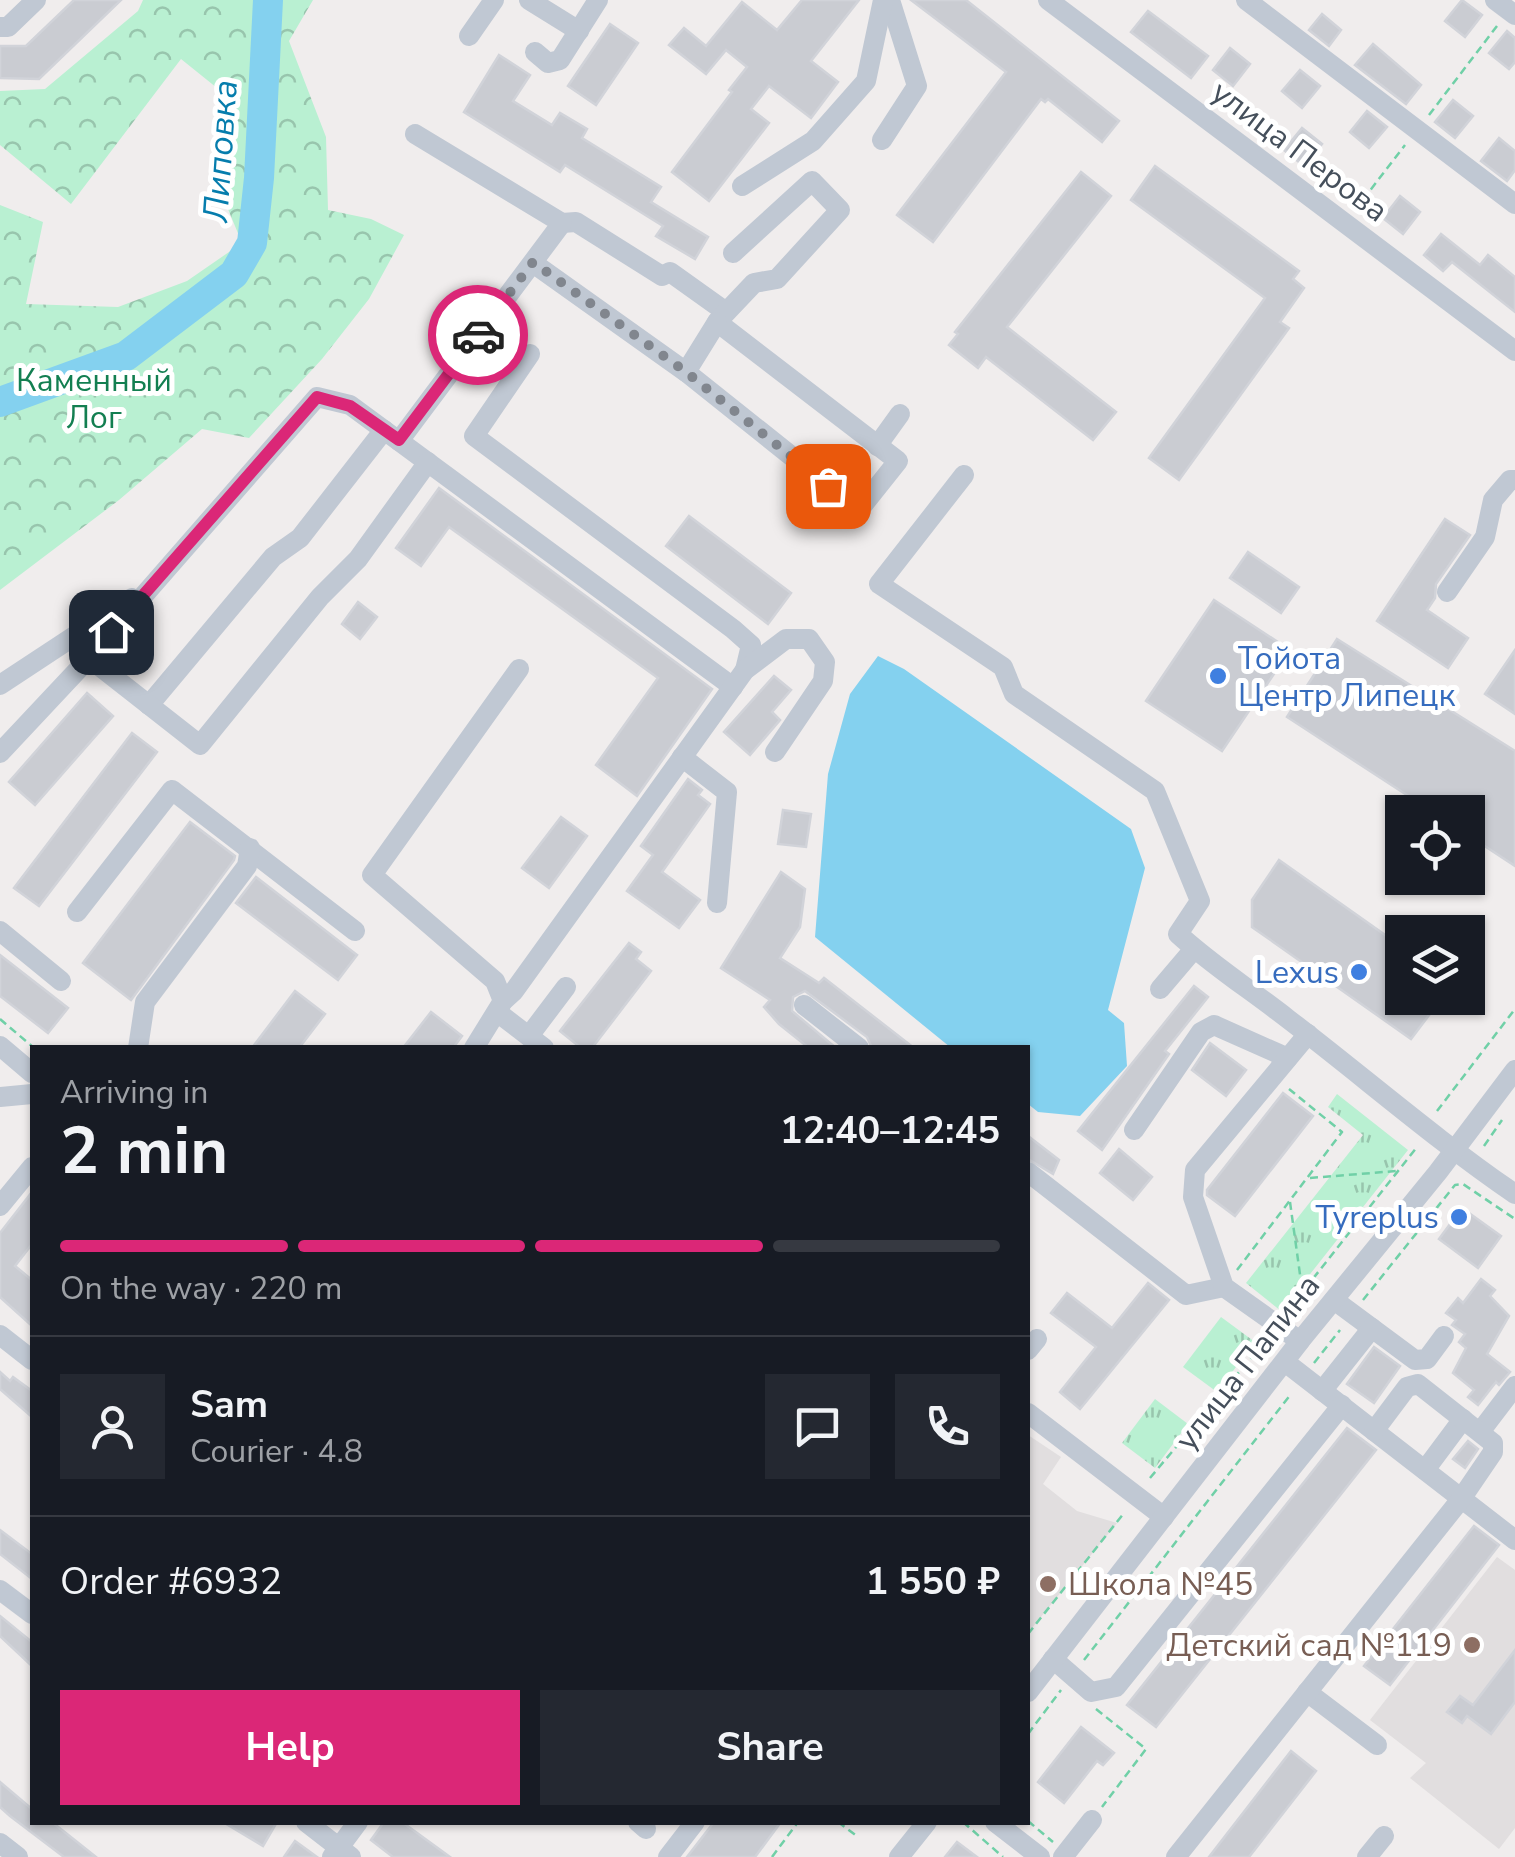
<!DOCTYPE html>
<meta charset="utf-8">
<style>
body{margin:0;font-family:"Nunito Sans",sans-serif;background:#242831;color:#f1f3f6;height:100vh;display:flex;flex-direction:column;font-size:38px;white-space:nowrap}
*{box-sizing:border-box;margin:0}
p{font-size:32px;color:#9ea1a6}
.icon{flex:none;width:55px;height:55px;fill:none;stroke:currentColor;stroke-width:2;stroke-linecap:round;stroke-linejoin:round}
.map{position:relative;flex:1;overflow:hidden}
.panel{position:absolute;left:30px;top:1045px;width:1000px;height:780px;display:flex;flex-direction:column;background:#171b24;border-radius:0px;box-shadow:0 2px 8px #0004}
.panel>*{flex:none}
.controls{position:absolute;left:1385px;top:795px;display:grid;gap:20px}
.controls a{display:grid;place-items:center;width:100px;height:100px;border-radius:0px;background:#171b24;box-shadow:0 2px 8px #0004;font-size:50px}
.pin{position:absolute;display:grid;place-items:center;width:85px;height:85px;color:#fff;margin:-42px;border-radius:20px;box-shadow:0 5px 15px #0006}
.courier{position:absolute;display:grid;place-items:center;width:100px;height:100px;margin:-50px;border:8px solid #db2777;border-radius:50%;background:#fff;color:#222;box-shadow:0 2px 12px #0007}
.summary em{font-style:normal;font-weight:700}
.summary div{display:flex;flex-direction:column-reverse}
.summary{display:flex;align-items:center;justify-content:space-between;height:170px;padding:0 30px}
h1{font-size:65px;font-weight:700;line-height:75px}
.bar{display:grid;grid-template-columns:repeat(4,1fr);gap:15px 10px;align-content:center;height:120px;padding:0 30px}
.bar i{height:12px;border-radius:8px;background:#363941}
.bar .on{background:#db2777}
.bar p{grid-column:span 4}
.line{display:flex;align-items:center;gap:25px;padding:0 30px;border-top:2px solid #363941}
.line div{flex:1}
.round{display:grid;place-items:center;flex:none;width:105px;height:105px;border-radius:0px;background:#242831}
.button{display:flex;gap:20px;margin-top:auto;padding:20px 30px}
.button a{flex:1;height:115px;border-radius:0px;background:#db2777;color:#fff;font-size:40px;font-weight:700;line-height:115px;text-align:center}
.button a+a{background:#242831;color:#f1f3f6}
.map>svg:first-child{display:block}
.education{fill:#e1dedf}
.grass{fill:url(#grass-tufts)}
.forest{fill:url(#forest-crowns)}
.water{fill:#84d1ef}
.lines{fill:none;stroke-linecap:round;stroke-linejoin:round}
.river{stroke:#84d1ef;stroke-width:30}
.building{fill:#caccd2;stroke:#d1d3d9;stroke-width:2.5}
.path{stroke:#70d0a7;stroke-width:2.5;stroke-dasharray:8 5;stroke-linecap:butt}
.minor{stroke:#c0c8d3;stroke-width:20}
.done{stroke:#81868e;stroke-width:10;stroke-dasharray:0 18}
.route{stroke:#db2777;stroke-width:12}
.shop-dot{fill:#3f7fe0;stroke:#fff;stroke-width:4}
.education-dot{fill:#8d6e63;stroke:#fff;stroke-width:4}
.labels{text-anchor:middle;stroke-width:10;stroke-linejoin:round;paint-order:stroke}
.street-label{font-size:32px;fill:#454f5b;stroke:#fff}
.park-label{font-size:32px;fill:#137f51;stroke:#fff}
.shop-label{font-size:32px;fill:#366cbe;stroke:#fff;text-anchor:end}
.education-label{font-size:32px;fill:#785e54;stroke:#fff;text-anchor:start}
.water-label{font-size:35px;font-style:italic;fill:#067dad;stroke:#fff}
</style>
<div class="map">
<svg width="1515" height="1857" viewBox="0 0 1515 1857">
<defs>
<pattern id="grass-tufts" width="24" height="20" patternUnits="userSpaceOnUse" patternTransform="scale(2.5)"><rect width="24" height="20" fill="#b9f0d2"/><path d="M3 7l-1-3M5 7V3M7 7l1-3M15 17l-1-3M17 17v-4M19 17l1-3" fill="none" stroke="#98c5ad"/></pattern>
<pattern id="forest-crowns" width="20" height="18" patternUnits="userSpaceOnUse" patternTransform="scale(2.5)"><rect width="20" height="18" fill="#b9f0d2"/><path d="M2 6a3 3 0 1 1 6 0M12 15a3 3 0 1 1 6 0" fill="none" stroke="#98c5ad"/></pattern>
</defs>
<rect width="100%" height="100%" fill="#f0eded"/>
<g class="education">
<polygon points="1028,1435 1061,1457 1043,1484 1077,1511 1117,1523 1028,1633"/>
<polygon points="1497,1557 1515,1570 1515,1828 1499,1849 1410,1778 1426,1763 1370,1720"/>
</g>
<g class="grass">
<polygon points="1337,1094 1408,1150 1281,1311 1246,1283 1363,1135 1328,1107"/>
<polygon points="1221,1317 1255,1342 1217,1392 1183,1367"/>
<polygon points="1155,1399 1188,1424 1155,1468 1122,1443"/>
</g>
<polygon class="forest" points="143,0 313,0 289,41 326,137 328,210 371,219 404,235 369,299 322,359 249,438 202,429 119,500 0,590 0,205 43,222 26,304 118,307 187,281 242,243 223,197 222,92 181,59 71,204 0,145 0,91 45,89 138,11"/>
<polygon class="water" points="878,656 904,669 1131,829 1145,868 1108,1010 1124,1023 1127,1066 1080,1116 1038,1112 1028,1104 1028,1048 950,1047 815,937 828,774 850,694"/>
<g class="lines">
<polyline class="river" points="0,402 126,356 234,274 252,243 259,178 268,0"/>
</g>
<g class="building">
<polygon points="74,0 121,0 39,79 0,78 0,46 26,46"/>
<polygon points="802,0 859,0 811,61 838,82 811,118 769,86 751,109 769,123 709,201 672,172 732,92 729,90 747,67 726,50 706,74 669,45 684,28 706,46 742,2 777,30"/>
<polygon points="911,0 966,0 1119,121 1102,142 1048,99 1045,102 1041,99 933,242 897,215 1006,72"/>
<polygon points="1462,0 1482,15 1465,37 1445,21"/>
<polygon points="1148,11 1208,56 1191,78 1131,32"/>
<polygon points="1322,14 1341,30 1329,46 1309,30"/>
<polygon points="610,24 638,43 596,105 568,86"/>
<polygon points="1507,31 1515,38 1515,62 1509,69 1489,53"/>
<polygon points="1373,44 1421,85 1406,104 1355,65"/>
<polygon points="1230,48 1250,64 1233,86 1213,70"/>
<polygon points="499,55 530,75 513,101 552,125 560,113 587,129 582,138 661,187 651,202 708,237 695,259 656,236 663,226 565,165 560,172 464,112"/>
<polygon points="1300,70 1320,86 1302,108 1282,91"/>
<polygon points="1453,100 1473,116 1455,138 1435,122"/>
<polygon points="1367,111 1387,127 1369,148 1350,132"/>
<polygon points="1302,128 1322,144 1304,166 1284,150"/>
<polygon points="1499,138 1515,151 1515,170 1507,181 1481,161"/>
<polygon points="1155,166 1299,271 1293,279 1304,288 1280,322 1289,328 1179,480 1149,458 1265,298 1131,200"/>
<polygon points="1081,172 1111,196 1007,327 1116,412 1093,440 986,357 978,368 949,345 958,334 955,332"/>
<polygon points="1400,196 1420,212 1403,234 1383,218"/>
<polygon points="1441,234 1480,265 1488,255 1515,277 1515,312 1452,262 1443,271 1424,255"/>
<polygon points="439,488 712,689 637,796 596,765 658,678 449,527 421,566 396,548"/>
<polygon points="689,516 791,593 768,624 666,546"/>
<polygon points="1445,519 1470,535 1436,584 1435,598 1427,610 1468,638 1448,668 1377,621"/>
<polygon points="1248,552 1299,587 1281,613 1230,578"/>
<polygon points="1214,600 1290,650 1222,751 1146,701"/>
<polygon points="358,602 377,617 360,639 342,624"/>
<polygon points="1337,639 1515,751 1515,866 1468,835 1468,812 1433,812 1287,717"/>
<polygon points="1515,650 1515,714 1485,694"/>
<polygon points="774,676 791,690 772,712 780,720 750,755 724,732"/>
<polygon points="87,693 113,716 35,805 9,782"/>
<polygon points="132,733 157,752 39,906 14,888"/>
<polygon points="688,779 702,790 698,795 710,804 662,872 700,900 679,928 627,891 653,855 641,846"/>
<polygon points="783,810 811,814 806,847 778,844"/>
<polygon points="561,817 587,836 549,888 522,868"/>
<polygon points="190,822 235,856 234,860 131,1000 83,963"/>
<polygon points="1279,860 1402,947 1402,998 1442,998 1411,1039 1252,927 1252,900"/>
<polygon points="781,872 805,889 800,927 780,958 819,983 824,978 914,1048 872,1048 867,1037 805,991 793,997 792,1011 836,1048 809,1048 779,1024 764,1007 770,1000 721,968"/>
<polygon points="256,877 357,955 338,980 236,903"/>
<polygon points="629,943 641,952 636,959 651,971 592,1048 581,1048 560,1031"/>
<polygon points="0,955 68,1008 48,1033 0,996"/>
<polygon points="1194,986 1208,997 1165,1051 1169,1054 1102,1150 1078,1131"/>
<polygon points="295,991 325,1014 299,1048 252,1048"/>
<polygon points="431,1012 462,1036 453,1048 403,1048"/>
<polygon points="1210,1043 1246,1070 1226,1096 1192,1070"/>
<polygon points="1283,1093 1313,1116 1235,1216 1207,1195 1207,1190"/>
<polygon points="1028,1136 1059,1160 1053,1174 1028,1159"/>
<polygon points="1119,1149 1152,1177 1133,1200 1100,1173"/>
<polygon points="32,1192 32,1244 15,1266 32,1280 32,1326 0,1297 0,1233"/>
<polygon points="1462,1208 1501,1236 1478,1268 1439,1239"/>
<polygon points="1481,1279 1495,1290 1490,1296 1509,1316 1487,1354 1510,1372 1499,1385 1496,1382 1478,1405 1468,1397 1474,1390 1453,1373 1466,1348 1459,1342 1465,1334 1452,1325 1456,1320 1446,1313 1458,1298 1463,1303"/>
<polygon points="1148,1283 1169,1300 1080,1409 1060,1392 1096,1347 1051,1313 1067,1293 1112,1328"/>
<polygon points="1374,1347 1400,1366 1374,1403 1347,1384"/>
<polygon points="0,1372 10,1381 13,1377 32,1391 32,1417 0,1389"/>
<polygon points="1347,1428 1376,1450 1156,1727 1127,1705"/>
<polygon points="1468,1441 1478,1449 1465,1468 1453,1459"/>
<polygon points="1474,1526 1499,1545 1390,1685 1364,1666"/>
<polygon points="0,1530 32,1554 32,1579 0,1554"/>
<polygon points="0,1616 32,1642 32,1666 0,1636"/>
<polygon points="1515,1650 1515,1702 1491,1734 1467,1716 1462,1723 1447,1712 1460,1696 1473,1705"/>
<polygon points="1081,1727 1114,1753 1103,1765 1097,1761 1064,1803 1038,1782"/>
<polygon points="1291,1751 1316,1771 1249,1857 1209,1857"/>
<polygon points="0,1782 32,1809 32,1822 52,1822 96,1857 64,1857 10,1816 0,1807"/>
<polygon points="223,1822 277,1822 263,1846"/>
<polygon points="384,1822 402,1822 450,1857 393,1857 371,1840"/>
<polygon points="714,1822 781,1822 755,1857 687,1857"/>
<polygon points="295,1841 317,1857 284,1857"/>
<polygon points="957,1842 977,1857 945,1857"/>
</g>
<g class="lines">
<g class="path">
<polyline points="1429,115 1497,26"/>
<polyline points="1355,210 1405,145"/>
<polyline points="0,1019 34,1048"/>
<polyline points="1437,1111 1515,1009"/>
<polyline points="1484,1146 1502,1120"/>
<polyline points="1310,1178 1396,1171"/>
<polyline points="1290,1202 1302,1289"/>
<polyline points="1237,1270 1342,1132 1289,1089"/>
<polyline points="1363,1300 1455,1185 1463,1184 1515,1219"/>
<polyline points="1289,1309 1417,1147"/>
<polyline points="1314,1363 1340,1330"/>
<polyline points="1150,1478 1266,1340"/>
<polyline points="1028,1634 1124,1513"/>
<polyline points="1084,1660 1291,1394"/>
<polyline points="1096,1709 1146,1749 1102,1807"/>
<polyline points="1028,1734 1061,1690"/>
<polyline points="1028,1821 1053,1842"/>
<polyline points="838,1822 858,1837"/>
<polyline points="963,1822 1003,1857"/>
<polyline points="772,1857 798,1822"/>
</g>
<g class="minor">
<polyline points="529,0 579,31"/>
<polyline points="1048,0 1515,351"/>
<polyline points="1246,0 1515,204"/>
<polyline points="1495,0 1515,15"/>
<polyline points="0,27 8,27 36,0"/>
<polyline points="469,36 494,0"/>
<polyline points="535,52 548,63 560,60 598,0"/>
<polyline points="882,140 917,86 890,0"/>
<polyline points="742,186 813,141 866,81 883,0"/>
<polyline points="562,223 576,222 662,276 670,272 726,312"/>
<polyline points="533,263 686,372 859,510 898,461 717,322 754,283 777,279 840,210 812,181 733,253"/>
<polyline points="530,354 474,436 733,629 751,645 745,670"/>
<polyline points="686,372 717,322"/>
<polyline points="399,441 562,223 415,134"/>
<polyline points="877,446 900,414"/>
<path d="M964,475L879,584L1003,667L1014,694L1155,791L1200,901L1178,934C1213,966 1251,990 1288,1019C1364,1077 1436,1140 1515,1194"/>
<polyline points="1447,592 1485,537 1493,500 1510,480 1515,480"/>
<polyline points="89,658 317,397 350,405 733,687"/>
<polyline points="0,685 132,598"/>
<polyline points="149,705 273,557 300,538 384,430"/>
<polyline points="0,753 89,658 200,745 320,597 358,559 428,462"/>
<polyline points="682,757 727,792 717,903"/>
<polyline points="77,912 172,790 355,931"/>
<polyline points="0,931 61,981"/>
<polyline points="1160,989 1194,949"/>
<polyline points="503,1001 495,981 372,875 519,669"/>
<polyline points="804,1005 859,1048"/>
<polyline points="497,1012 544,1048"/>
<polyline points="529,1036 566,987"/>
<polyline points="0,1046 32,1073"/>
<polyline points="138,1048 145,1002 247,866 250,848"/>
<polyline points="474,1048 503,1001 514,991 745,670 786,639 809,639 825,662 823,681 775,752"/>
<polyline points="0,1097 32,1094"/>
<polyline points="1134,1130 1201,1032 1214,1025 1288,1058"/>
<polyline points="1028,1172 1186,1295 1224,1287"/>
<polyline points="0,1206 32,1167"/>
<polyline points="1334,1300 1415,1360 1427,1359 1444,1336"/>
<polyline points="0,1335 32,1360"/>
<polyline points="1300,1341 1224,1287 1193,1197 1195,1170 1308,1034"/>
<polyline points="1028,1350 1037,1339"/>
<polyline points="1285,1362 1515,1540"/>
<polyline points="1322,1391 1372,1328"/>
<polyline points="1028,1413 1164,1517"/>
<polyline points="1480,1432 1515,1386"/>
<polyline points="1425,1470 1463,1419"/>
<polyline points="0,1590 32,1614"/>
<polyline points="1053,1659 1091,1692 1116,1687 1342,1405"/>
<polyline points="1028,1692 1300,1341 1438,1172 1515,1070"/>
<polyline points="1307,1692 1377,1745"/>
<polyline points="306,1822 351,1857"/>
<polyline points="638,1822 646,1829"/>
<polyline points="995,1822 1040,1857"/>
<polyline points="0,1843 18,1857"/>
<polyline points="332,1857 358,1822"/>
<polyline points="668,1857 695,1822"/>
<polyline points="899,1857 927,1822"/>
<polyline points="1063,1857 1092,1820"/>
<polyline points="1176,1857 1461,1499 1493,1452 1493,1443 1418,1384 1407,1387 1374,1431"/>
<polyline points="1367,1857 1384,1836"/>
</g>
</g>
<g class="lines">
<polyline class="done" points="478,335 533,262 686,372 828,486"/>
<polyline class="route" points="111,632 317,397 350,406 399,440 478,335"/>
</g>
<g class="shop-dot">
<circle cx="1218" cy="676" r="10"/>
<circle cx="1359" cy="972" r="10"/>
<circle cx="1459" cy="1217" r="10"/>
</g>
<g class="education-dot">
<circle cx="1048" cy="1584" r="10"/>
<circle cx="1472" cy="1645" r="10"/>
</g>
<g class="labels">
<g class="street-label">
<text transform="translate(1300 151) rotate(37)" y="11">улица Перова</text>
<text transform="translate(1247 1362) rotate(-52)" y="11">улица Папина</text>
</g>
<g class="park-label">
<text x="94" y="391">Каменный<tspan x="94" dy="37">Лог</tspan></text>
</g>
<g class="shop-label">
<text x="1238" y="669" text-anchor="start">Тойота<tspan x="1238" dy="37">Центр Липецк</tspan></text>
<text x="1339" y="983">Lexus</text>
<text x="1439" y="1228">Tyreplus</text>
</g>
<g class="education-label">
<text x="1068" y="1595">Школа №45</text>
<text x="1452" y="1656" text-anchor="end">Детский сад №119</text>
</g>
<g class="water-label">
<text transform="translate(220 151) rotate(-86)" y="12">Липовка</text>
</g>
</g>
</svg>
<div class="controls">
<a><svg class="icon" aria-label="locate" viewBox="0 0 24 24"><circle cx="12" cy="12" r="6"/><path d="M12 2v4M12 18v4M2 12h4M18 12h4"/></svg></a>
<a><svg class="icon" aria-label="layers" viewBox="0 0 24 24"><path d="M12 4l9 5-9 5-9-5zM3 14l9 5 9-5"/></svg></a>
</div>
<div class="pin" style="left:828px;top:486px;background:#ea580c"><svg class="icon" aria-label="bag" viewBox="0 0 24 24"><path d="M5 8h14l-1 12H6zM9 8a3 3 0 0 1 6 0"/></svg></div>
<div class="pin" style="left:111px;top:632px;background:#1f2937"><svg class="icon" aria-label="home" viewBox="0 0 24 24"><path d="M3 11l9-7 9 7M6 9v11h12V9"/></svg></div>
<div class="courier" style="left:478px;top:335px"><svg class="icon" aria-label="car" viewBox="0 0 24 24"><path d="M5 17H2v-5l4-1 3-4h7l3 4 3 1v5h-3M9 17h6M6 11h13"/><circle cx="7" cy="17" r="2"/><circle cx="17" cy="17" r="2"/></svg></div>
<section class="panel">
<div class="summary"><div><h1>2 min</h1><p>Arriving in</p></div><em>12:40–12:45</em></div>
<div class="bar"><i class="on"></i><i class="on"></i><i class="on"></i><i></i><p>On the way · 220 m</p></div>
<div class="line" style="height:180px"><a class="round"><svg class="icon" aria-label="person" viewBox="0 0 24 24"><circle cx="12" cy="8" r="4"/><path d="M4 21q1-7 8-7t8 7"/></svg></a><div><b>Sam</b><p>Courier · 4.8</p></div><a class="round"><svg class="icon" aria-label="chat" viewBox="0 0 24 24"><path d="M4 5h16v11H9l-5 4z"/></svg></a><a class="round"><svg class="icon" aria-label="phone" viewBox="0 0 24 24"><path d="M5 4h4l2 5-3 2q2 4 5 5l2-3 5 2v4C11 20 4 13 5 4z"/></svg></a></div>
<div class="line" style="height:130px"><div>Order #6932</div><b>1 550 ₽</b></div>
<div class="button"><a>Help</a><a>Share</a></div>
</section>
</div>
